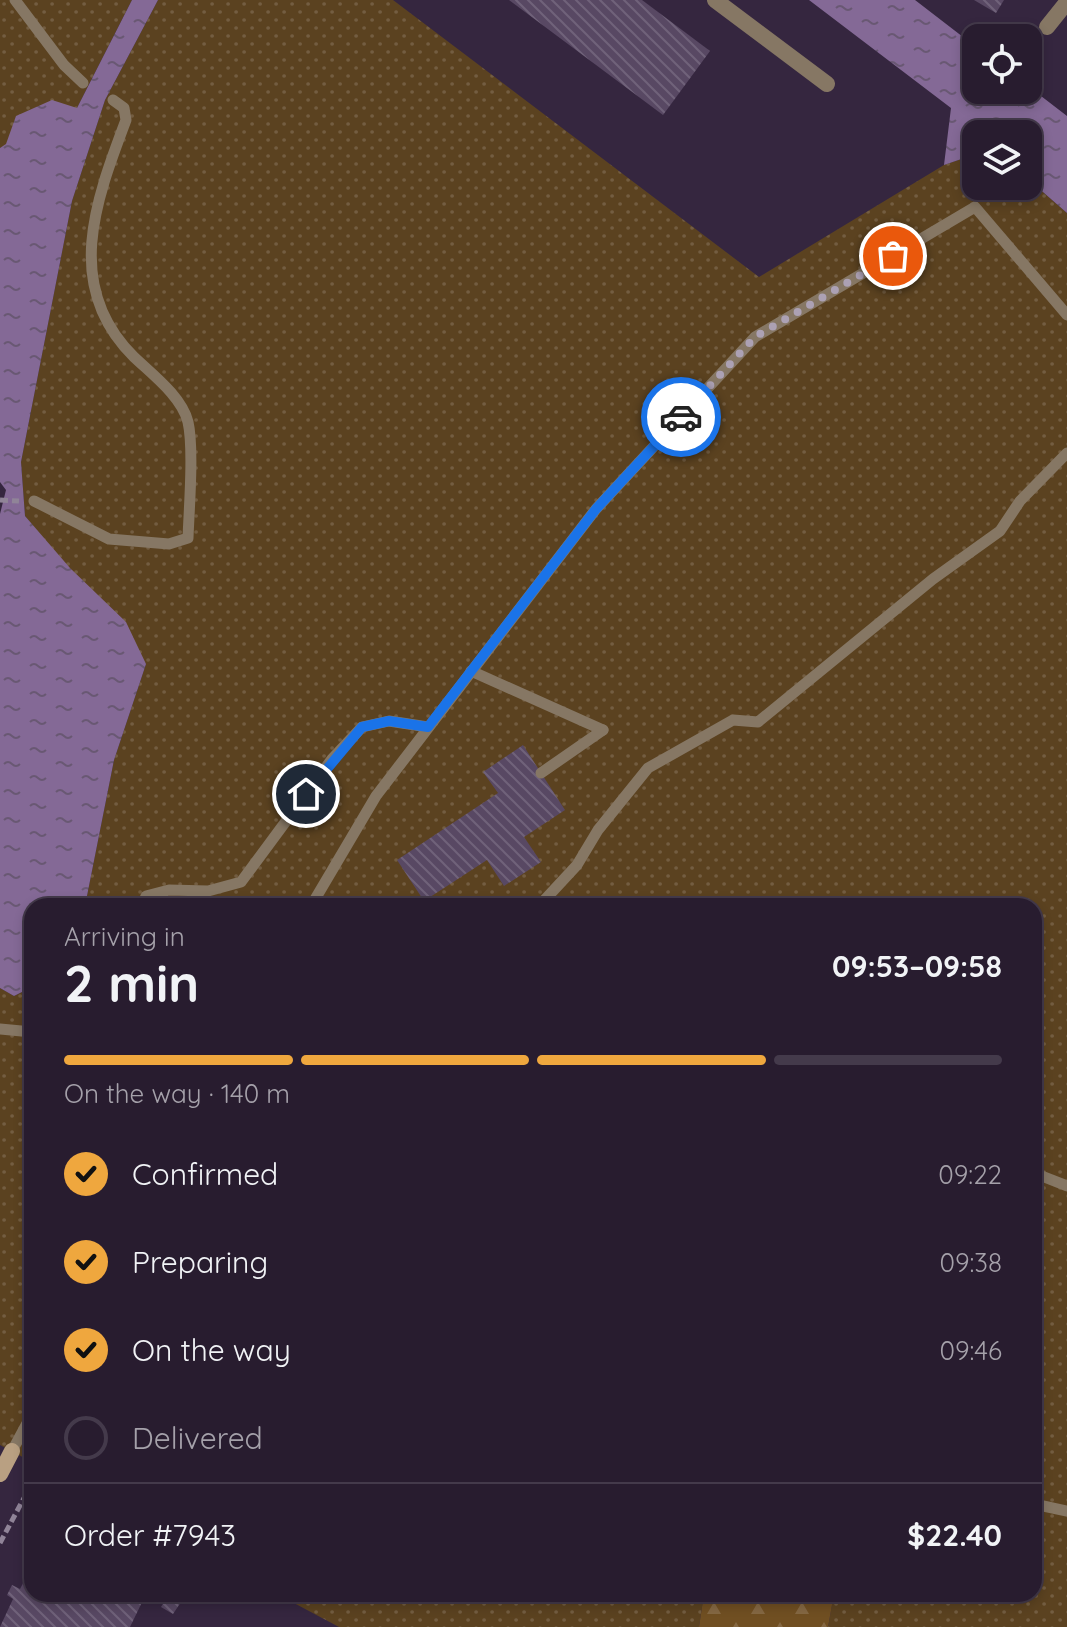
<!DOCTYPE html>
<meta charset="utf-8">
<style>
body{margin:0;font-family:Quicksand,sans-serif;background:#302537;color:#f1f3f6;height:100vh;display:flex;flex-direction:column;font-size:30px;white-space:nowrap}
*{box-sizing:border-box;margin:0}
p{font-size:26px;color:#a5a1aa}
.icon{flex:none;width:44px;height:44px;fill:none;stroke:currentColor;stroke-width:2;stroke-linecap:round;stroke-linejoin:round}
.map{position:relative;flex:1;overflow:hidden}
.sheet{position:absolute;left:24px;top:898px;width:1018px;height:704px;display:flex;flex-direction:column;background:#281c2f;border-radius:24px;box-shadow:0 4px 12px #0003,0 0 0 2px #443a4b}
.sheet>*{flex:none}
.fabs{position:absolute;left:962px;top:24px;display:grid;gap:16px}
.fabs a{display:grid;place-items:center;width:80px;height:80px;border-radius:16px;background:#281c2f;box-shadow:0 4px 12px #0003,0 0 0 2px #443a4b;font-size:40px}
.pin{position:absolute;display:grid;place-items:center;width:68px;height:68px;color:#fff;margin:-34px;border:4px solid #fff;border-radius:50%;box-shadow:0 2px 8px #0007}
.courier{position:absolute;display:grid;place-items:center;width:80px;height:80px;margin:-40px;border:6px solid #1a73e8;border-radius:50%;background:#fff;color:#222;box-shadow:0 2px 10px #0007}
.overview em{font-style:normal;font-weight:800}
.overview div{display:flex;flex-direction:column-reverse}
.overview{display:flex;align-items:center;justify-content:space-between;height:136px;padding:0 40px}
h1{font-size:52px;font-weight:800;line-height:60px}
.bar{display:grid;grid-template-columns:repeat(4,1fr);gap:12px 8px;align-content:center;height:96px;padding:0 40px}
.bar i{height:10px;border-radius:6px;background:#443a4b}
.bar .on{background:#efa73e}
.bar p{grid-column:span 4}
.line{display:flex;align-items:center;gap:20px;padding:0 40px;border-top:2px solid #443a4b}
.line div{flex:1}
ol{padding:0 40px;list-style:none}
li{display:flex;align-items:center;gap:24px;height:88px}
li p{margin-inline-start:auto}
li .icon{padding:8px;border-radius:50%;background:#efa73e;color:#111;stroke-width:4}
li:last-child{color:#a5a1aa}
li i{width:44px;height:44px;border:4px solid #443a4b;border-radius:50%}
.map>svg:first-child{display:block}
.grass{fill:url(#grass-dots)}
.forest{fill:url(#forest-firs)}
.water{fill:url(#water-ripples)}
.building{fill:url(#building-back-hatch)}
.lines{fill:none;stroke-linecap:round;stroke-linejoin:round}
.path{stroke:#908498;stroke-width:5;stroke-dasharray:8 4;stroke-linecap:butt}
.lane{stroke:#867764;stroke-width:11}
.street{stroke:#867764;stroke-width:16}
.secondary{stroke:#b9a082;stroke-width:16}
.done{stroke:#aca1b4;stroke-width:8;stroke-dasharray:0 14.4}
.route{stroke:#1a73e8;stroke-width:10}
</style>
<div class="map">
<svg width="1067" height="1627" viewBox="0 0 1067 1627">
<defs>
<pattern id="grass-dots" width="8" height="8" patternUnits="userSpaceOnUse" patternTransform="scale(2)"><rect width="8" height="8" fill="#5b4220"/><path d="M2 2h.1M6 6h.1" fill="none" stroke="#735d41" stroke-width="1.8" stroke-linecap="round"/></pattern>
<pattern id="forest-firs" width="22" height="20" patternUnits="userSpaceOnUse" patternTransform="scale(2)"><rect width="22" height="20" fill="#704f22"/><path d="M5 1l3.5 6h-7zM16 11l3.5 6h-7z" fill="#856843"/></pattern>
<pattern id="water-ripples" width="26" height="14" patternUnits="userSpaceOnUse" patternTransform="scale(2)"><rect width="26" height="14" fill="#846996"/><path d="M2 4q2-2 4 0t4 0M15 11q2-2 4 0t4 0" fill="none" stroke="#695873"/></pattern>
<pattern id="building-back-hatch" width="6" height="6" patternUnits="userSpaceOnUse" patternTransform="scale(2)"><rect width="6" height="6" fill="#584863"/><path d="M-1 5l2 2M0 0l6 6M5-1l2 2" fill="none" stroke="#70627a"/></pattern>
</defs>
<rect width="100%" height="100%" fill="#35263f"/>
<g class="grass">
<polygon points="0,0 132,0 77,108 0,148"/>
<polygon points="158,0 393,0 759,277 944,165 976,154 976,186 1028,186 1028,179 1067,213 1067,1627 828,1627 834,1594 1034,1594 1034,906 85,906 114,760 146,664 25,516 21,462 72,201 105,100"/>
<polygon points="32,987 32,1462 0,1445 0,988 14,996"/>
<polygon points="277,1594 704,1594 699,1627 339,1627"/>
</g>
<polygon class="forest" points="704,1594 834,1594 828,1627 699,1627"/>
<g class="water">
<polygon points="132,0 158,0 105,100 72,201 21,462 25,516 70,568 126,622 146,664 114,760 85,906 32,906 32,987 14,996 0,988 0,514 6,490 0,482 0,148 6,144 16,116 52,100 77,108"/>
<polygon points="809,0 915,0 976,47 976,90 1028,90 1028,86 1067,116 1067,213 1028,179 1028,134 976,134 976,154 944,165 951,108"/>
</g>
<g class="building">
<polygon points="509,0 642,0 710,51 663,115"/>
<polygon points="974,0 1004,0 996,13"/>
<polygon points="523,745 565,810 524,837 541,862 504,886 487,860 424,901 397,860 498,793 483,772"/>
<polygon points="32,1566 32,1594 146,1594 130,1627 0,1627 13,1599 7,1595 12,1585 20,1589"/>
<polygon points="169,1594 181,1602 173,1614 161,1607"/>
</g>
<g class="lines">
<g class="path">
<polyline points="0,500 19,501"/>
<polyline points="0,1543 32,1483"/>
</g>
<g class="lane">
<polyline points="15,0 64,65 83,83"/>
<path d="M34,501L109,539L169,544L188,538C189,510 194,448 188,422C182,397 153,375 134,357C63,287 95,202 126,120L124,108L113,100"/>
<polyline points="471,671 603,730"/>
<polyline points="541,773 603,730"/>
<polyline points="142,906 146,896 169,890 208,891 241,882 332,759 362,727 389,721 428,727"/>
<polyline points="311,906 376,796 596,509 755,337 975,207 1067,315"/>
<polyline points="539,906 577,865 598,830 648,768 733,720 758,722 933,579 1000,531 1020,501 1067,453"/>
<polyline points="0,1029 32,1032"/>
<polyline points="1034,1173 1067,1186"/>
<polyline points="12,1451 32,1414"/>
<polyline points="1034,1504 1067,1511"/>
</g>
<g class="street">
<polyline points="715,0 827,84"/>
<polyline points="1047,27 1067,2"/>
</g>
<polyline class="secondary" points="0,1474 12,1451"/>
</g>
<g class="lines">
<polyline class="done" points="681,417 755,337 893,256"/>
<polyline class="route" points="306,794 362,727 389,721 428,727 596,509 681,417"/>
</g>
</svg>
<div class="fabs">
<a><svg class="icon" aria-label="locate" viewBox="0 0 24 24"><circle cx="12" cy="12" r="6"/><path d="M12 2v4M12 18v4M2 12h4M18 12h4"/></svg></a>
<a><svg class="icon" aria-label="layers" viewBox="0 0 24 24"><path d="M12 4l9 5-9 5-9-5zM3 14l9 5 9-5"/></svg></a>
</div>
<div class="pin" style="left:893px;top:256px;background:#ea580c"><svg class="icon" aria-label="bag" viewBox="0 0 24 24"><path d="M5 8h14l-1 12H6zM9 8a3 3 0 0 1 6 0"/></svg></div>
<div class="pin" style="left:306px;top:794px;background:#1f2937"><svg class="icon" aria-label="home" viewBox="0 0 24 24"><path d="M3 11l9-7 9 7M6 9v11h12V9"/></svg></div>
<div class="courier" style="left:681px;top:417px"><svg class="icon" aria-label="car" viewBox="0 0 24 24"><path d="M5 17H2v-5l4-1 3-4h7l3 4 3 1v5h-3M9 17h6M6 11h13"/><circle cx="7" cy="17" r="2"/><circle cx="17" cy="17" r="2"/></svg></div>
<section class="sheet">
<div class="overview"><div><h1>2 min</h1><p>Arriving in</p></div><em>09:53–09:58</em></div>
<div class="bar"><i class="on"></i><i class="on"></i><i class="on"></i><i></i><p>On the way · 140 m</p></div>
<ol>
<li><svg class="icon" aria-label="check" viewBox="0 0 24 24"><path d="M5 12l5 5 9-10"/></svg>Confirmed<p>09:22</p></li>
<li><svg class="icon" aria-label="check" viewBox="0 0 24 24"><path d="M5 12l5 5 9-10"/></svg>Preparing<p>09:38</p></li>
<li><svg class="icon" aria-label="check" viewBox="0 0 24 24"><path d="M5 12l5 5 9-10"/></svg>On the way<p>09:46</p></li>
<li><i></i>Delivered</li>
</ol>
<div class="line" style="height:104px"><div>Order #7943</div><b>$22.40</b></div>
</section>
</div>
